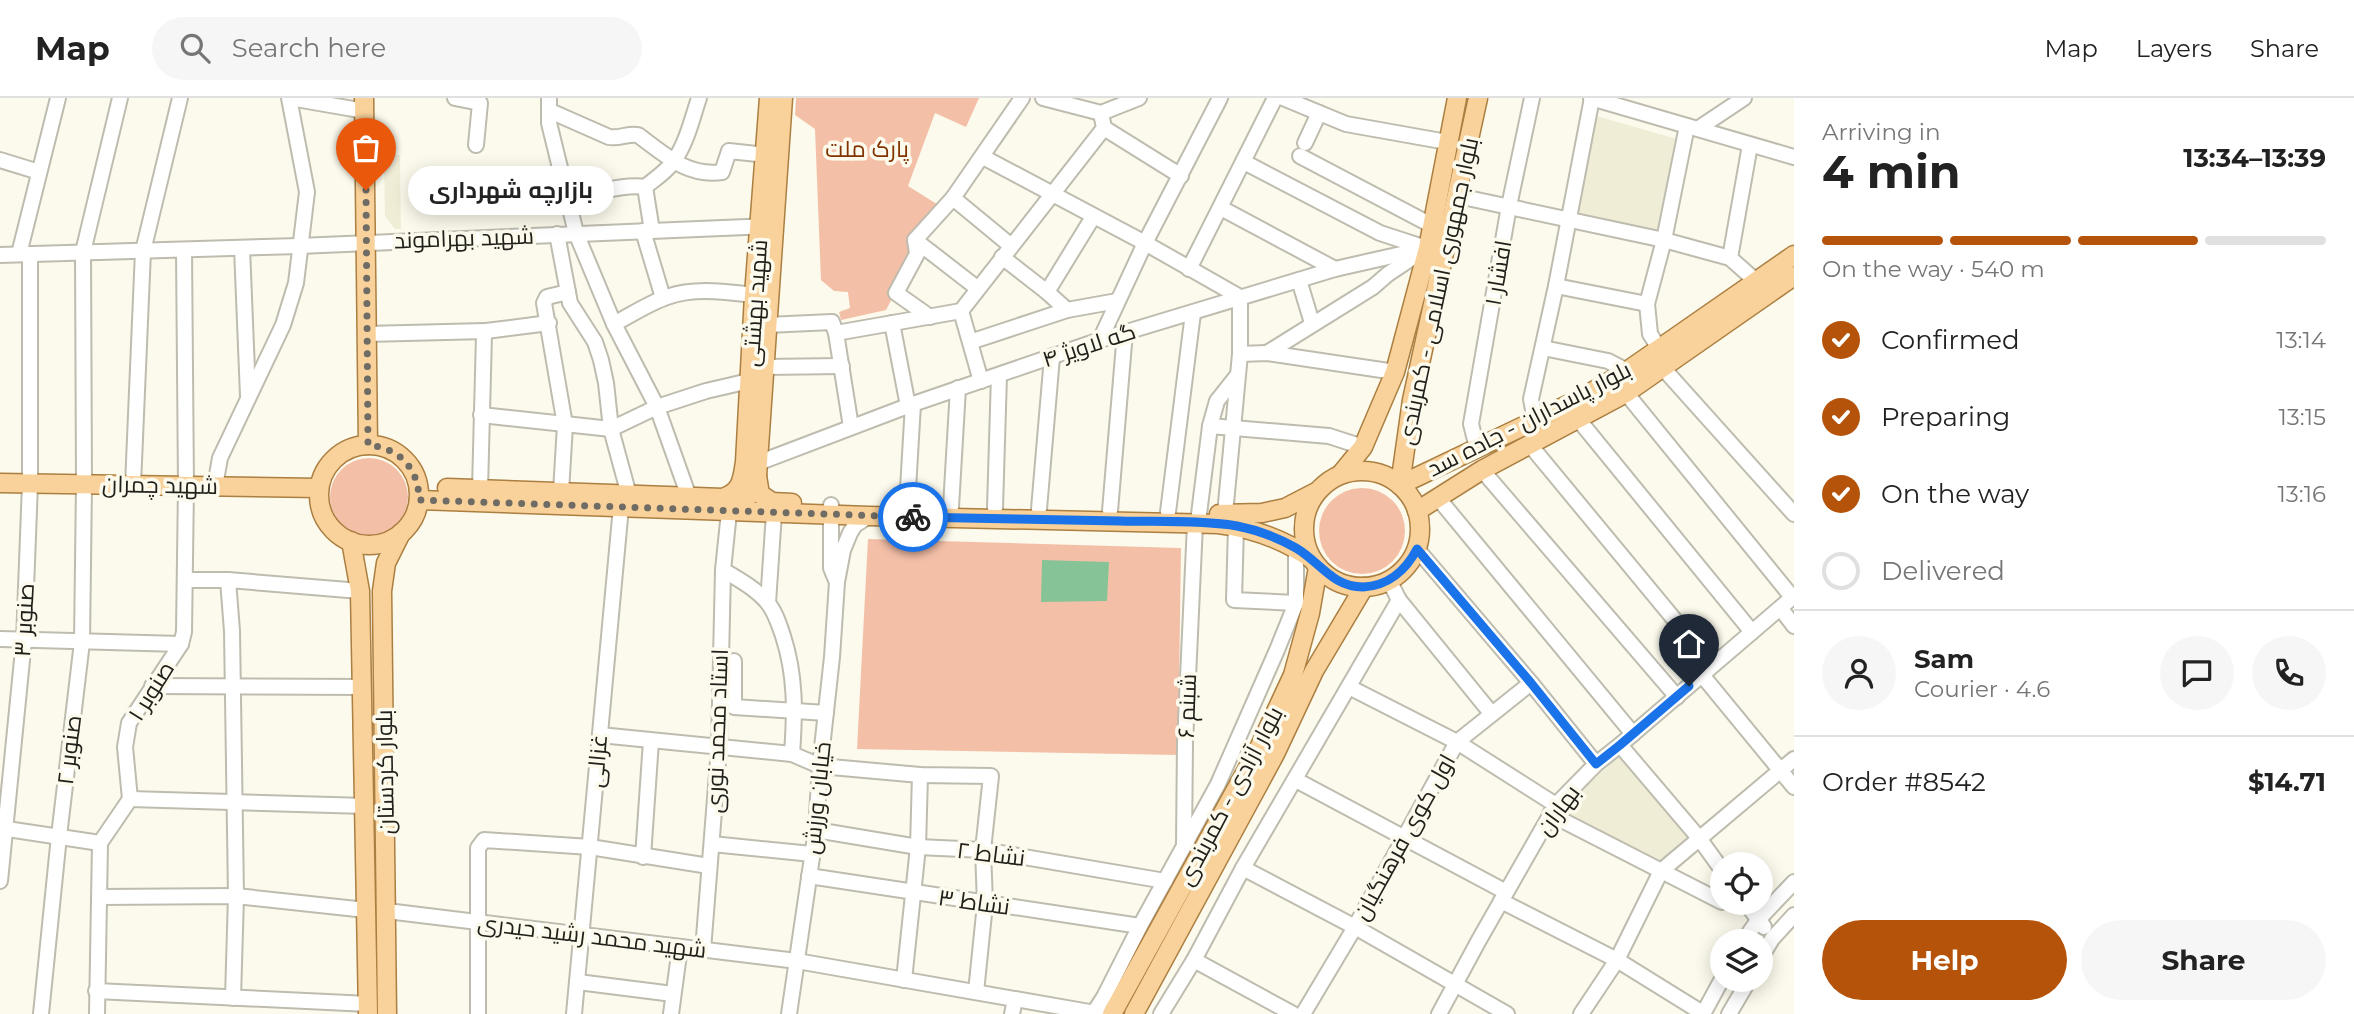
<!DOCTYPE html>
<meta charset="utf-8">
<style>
body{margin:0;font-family:Montserrat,Cairo,sans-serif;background:#f6f6f6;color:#222;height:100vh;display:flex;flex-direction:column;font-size:26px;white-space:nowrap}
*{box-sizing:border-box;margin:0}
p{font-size:23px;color:#767676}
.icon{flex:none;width:38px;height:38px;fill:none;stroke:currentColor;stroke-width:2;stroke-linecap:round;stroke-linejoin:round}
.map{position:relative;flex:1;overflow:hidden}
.drawer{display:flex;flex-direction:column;background:#fff;width:560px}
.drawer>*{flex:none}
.buttons{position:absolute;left:1710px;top:754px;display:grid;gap:14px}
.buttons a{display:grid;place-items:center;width:63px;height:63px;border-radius:50%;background:#fff;box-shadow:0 4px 18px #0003;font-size:35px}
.pin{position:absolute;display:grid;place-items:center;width:60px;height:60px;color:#fff;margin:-72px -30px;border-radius:50% 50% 50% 0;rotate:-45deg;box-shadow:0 0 7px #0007}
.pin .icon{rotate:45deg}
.courier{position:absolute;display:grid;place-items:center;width:70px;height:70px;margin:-35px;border:5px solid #1a73e8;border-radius:50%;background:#fff;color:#222;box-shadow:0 2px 9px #0007}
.bubble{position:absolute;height:49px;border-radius:24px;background:#fff;box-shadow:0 4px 18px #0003;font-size:23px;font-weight:700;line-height:49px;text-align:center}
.summary em{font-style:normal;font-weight:700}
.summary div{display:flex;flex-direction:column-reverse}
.summary{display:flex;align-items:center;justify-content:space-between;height:119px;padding:0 28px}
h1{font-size:46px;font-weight:700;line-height:52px}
.bar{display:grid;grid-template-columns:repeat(4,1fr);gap:10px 7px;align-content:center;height:84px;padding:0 28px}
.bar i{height:9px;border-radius:5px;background:#e0e0e0}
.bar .current{background:#b45309}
.bar p{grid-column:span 4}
.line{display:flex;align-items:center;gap:18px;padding:0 28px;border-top:2px solid #e0e0e0}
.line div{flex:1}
.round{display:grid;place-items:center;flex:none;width:74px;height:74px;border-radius:37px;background:#f6f6f6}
ol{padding:0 28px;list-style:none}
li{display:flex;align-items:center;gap:21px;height:77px}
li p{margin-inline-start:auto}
li .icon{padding:7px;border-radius:50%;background:#b45309;color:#fff;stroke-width:4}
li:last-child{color:#767676}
li i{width:38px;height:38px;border:4px solid #e0e0e0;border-radius:50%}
.action{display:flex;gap:14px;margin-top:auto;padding:14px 28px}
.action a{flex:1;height:80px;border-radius:42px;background:#b45309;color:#fff;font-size:28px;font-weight:700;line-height:80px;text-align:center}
.action a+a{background:#f6f6f6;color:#222}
header{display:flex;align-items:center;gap:42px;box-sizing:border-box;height:98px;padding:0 35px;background:#fff;border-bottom:2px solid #e0e0e0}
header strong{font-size:33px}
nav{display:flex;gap:38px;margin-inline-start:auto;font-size:24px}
.search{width:490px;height:63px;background:#f6f6f6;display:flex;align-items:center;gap:18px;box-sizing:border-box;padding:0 24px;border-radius:38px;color:#767676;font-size:26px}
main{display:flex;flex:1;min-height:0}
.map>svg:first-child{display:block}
.built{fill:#f0edd7}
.green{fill:#f4bfa7}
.water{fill:#86c498}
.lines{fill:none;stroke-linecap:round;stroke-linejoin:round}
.minor-casing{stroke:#bebcaf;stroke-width:18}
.major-casing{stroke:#ab7f41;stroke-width:21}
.minor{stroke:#fff;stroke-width:14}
.major{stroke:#f9d19a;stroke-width:18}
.done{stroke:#6e6c64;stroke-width:7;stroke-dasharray:0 12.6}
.route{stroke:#1a73e8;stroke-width:9}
.labels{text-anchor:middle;stroke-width:7;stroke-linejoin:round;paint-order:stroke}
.park-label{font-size:23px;fill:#813401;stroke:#fcfaec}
.street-label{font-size:23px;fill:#21201b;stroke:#fcfaec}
</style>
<header>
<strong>Map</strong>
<div class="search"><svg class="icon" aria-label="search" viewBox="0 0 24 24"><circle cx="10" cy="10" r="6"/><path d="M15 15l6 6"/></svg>Search here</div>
<nav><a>Map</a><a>Layers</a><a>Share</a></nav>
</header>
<main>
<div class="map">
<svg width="1794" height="916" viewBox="0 0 1794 916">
<rect width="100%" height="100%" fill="#fcfaec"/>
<g class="built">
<polygon points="1597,18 1680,42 1660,135 1576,117"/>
<polygon points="384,57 400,57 401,131 395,131 385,118"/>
<polygon points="1622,655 1692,738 1660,762 1560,712"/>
</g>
<g class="green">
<polygon points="796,0 979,0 966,29 935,15 908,88 940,108 886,212 841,222 839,214 850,210 848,194 834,193 821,182 815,31 795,17"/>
<circle cx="369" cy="399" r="39"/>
<circle cx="1362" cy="433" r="43"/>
<polygon points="868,441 1181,450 1178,657 857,651"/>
</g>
<polygon class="water" points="1042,462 1109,464 1107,503 1041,504"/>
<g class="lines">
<defs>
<g id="minor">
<polyline points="290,0 365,13"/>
<polyline points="455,0 480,5 476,47"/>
<polyline points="549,0 549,25 576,135 614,226 657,309 689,399"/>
<polyline points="1043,0 1101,15 1139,0"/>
<polyline points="1283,0 1346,26 1447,44"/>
<polyline points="1591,0 1794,59"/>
<path d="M550,13L609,39C620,41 628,35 638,37C664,56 687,79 722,74L729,53L766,57"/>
<polyline points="1104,30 1181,78"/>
<polyline points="1699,30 1744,0"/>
<polyline points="1305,45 1319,15"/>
<polyline points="1300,58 1433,128"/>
<polyline points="983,59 1145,145 1240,199 1240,256 1225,416"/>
<polyline points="0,62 39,74"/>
<polyline points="1244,64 1380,135 1426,150"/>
<polyline points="645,89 652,133"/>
<polyline points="1458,98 1664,142 1730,160 1757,184"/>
<polyline points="953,100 1010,147"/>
<path d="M569,109C581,106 588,98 600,94C612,90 632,87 645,89C655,81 667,73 674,63C687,44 692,21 699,0"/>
<polyline points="1221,110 1335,171"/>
<polyline points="643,133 663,200"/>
<polyline points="557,136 570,205 595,244 601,262 606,285 611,331 629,397"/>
<polyline points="915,142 977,190"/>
<polyline points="242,150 248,298"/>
<polyline points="19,156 58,0"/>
<polyline points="0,157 299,148 768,128"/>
<polyline points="1002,159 1047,194 1067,212"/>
<polyline points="1730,160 1750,47"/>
<polyline points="1189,171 1275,0"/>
<polyline points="1299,182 1312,225"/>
<polyline points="1556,188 1647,206"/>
<polyline points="1047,194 1093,119"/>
<polyline points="961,213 981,283"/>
<polyline points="930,219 896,195 917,156 915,142 953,100 1022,0"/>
<polyline points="892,225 908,308"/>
<path d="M614,226C631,217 649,205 667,199C695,189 726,194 754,197"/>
<polyline points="767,227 832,224 836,235 851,329"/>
<polyline points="836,235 961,213 1104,30 1101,15"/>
<polyline points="366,236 486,233"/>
<polyline points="1100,242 1145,145 1220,0"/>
<polyline points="970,244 1067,212 1117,203"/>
<polyline points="1543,250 1608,263 1627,273"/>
<polyline points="1659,250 1650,236 1647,206 1664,142 1687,28"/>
<polyline points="1267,255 1373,189 1388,176 1418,156"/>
<polyline points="1240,256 1267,255 1395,274"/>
<polyline points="764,269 842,268"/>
<polyline points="1662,269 1794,416"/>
<polyline points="1626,295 1792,499"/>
<polyline points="481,317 611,331 657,309 706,293 749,283"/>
<polyline points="1578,321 1752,534"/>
<polyline points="1535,322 1531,301 1556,188 1592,0"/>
<polyline points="1210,328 1329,338 1363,349"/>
<polyline points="1530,347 1712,567"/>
<polyline points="1477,350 1471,326 1509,108 1532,0"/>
<polyline points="758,365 913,306 1100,242 1335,171 1428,150"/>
<polyline points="1482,372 1677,599"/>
<polyline points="133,387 143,153 180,0"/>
<polyline points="215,388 220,360 283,227 296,185 307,94 289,0"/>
<polyline points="480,391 484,237 486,233 549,225"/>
<polyline points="561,394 565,327 544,205 547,199 568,194"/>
<polyline points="1438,400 1633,636"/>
<polyline points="831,407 831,470 836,482"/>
<polyline points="907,408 913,306"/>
<polyline points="951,409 958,290"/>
<polyline points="995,410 999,277"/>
<polyline points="1039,411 1052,259"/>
<polyline points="1110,413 1125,234"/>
<polyline points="1168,414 1193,215"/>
<polyline points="1199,416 1210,328 1217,303 1236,279"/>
<polyline points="1236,428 1234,502 1296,505"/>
<polyline points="1417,451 1531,585 1596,666"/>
<path d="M723,472C738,481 755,490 767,504C775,513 779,526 783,538C796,578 795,615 792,656"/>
<polyline points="186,482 228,482 360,493"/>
<polyline points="228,482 232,533 236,798 233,900"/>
<polyline points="1389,482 1399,502 1491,615"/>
<polyline points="768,505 774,415"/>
<polyline points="1781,511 1794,528"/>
<polyline points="0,541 181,546"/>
<polyline points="734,563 734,609 826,615"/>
<polyline points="1702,577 1794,689"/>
<polyline points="152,588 363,589"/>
<polyline points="1349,589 1457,644 1556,707"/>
<polyline points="600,637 792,656 820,668 920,677 991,678 983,752 985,806 976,894"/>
<polyline points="1620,647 1699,740 1722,772"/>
<polyline points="1296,682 1506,794"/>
<polyline points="130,701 366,708"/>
<polyline points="1550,716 1722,804"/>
<polyline points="0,730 100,745"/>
<polyline points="816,732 918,749 983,752 1165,783"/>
<polyline points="712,746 812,756"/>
<polyline points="1184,746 1185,645 1195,426"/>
<polyline points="643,759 651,643"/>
<polyline points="1243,770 1355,829 1507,916"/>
<polyline points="809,778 1140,828"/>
<polyline points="0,783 24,542 30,386 30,156"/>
<polyline points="100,799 236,798 366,812"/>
<polyline points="1501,803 1617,862 1704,916"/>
<polyline points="1746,805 1764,829"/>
<polyline points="387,813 797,863 1101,916"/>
<polyline points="1743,844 1758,822 1794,784"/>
<polyline points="703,852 719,650 723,472 729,414"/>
<polyline points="1760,861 1772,841 1794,817"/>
<polyline points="1194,862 1293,916"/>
<polyline points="904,882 918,749 920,677"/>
<polyline points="578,884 673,896"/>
<polyline points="96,893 369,906"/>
<polyline points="41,916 59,738 82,544 84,386 83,154 120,0"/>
<polyline points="97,916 100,745 130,701 125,649 129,625 181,546 184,534 186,388 184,152"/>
<polyline points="478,916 478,750 484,742 590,749 709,768"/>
<polyline points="574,916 621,409"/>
<polyline points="671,916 680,849"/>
<polyline points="789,916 816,732 820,668 832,559 837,484 843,452 850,435 855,427 869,418"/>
<polyline points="1012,916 1015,901"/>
<polyline points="1093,916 1104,899 1140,828 1218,686 1277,552 1296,505 1296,450"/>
<polyline points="1161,916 1194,862 1243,770 1399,502"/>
<polyline points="1303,916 1355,829 1457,644 1531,585"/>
<polyline points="1439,916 1479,842 1556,707 1596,666 1620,647 1794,498"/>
<polyline points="1581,916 1617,862 1661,773 1794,661"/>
<polyline points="1703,916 1722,881"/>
<polyline points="1729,916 1749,882"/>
</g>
<g id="major">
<polyline points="364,0 368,347"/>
<circle cx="369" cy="397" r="50"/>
<circle cx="1362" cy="431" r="58"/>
<polyline points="1341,376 1363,349 1395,274 1428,150 1457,0"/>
<polyline points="757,378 760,396 772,404 792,405"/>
<polyline points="0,385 319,390"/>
<polyline points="1400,387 1580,301 1627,273 1794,157"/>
<polyline points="1400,387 1412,302 1478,0"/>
<path d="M447,390L723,400C742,393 742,382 745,364L754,197L769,0"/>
<path d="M419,402L869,418L1218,426C1253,430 1283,441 1312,461"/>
<path d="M725,412C744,407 753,397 757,378L783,0"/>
<polyline points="1417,413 1482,372 1626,295 1794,178"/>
<polyline points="1219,416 1262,415 1285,410 1316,394"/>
<polyline points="351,443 360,493 368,916"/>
<polyline points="387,916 382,493 386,465 401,435"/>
<polyline points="1112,916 1260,648 1293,577 1310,515 1318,469"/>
<polyline points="1134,916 1275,656 1314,573 1364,489"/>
</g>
</defs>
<use href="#minor" class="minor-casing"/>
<use href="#major" class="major-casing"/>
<use href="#minor" class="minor"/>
<use href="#major" class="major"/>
</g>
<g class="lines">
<path class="done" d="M366,92L368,347C399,350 419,370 419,402L913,419"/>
<path class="route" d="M913,419C982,420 1051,422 1120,423C1157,424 1201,422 1237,428C1258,432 1278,440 1296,450C1320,464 1332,489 1363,489C1388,488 1406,472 1417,451L1531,585L1596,666L1620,647L1689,588"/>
</g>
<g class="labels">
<g class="park-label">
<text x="867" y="59">پارک ملت</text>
</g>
<g class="street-label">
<text transform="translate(464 140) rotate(-2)" y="8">شهید بهراموند</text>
<text transform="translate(1498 175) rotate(-80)" y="8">افشار ۱</text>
<text transform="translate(1438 193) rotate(-78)" y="8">بلوار جمهوری اسلامی - کمربندی</text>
<text transform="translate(755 205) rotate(-86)" y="8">شهید بهشتی</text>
<text transform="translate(1089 247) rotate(-18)" y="8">گه لاویژ ۴</text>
<text transform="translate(1529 321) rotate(-27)" y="8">بلوار پاسداران - جاده سد</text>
<text transform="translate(160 387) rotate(1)" y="8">شهید چمران</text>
<text transform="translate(24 522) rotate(-87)" y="8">صنوبر ۳</text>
<text transform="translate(151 593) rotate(-58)" y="8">صنوبر ۱</text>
<text transform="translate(1187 608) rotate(-88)" y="8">شبنم ۶</text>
<text transform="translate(717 633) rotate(-88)" y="8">استاد محمد نوری</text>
<text transform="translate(69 652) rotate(-83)" y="8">صنوبر ۲</text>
<text transform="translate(597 663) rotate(-85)" y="8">غزالی</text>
<text transform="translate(385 674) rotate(-91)" y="8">بلوار کردستان</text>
<text transform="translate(1230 698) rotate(-62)" y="8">بلوار آزادی - کمربندی</text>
<text transform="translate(817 700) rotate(-84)" y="8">خیابان ورزش</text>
<text transform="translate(1558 712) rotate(-54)" y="8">بهاران</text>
<text transform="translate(1404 739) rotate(-61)" y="8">اول کوی فرهنگیان</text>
<text transform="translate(991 756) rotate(7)" y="8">نشاط ۲</text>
<text transform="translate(974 804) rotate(8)" y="8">نشاط ۳</text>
<text transform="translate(592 838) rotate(7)" y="8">شهید محمد رشید حیدری</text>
</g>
</g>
</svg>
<div class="buttons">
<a><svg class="icon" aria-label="locate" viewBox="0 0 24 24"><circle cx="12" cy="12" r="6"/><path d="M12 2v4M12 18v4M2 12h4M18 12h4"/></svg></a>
<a><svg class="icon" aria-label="layers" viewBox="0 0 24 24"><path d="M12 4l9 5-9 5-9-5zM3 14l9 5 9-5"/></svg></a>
</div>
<div class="pin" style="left:366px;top:92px;background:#ea580c"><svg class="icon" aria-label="bag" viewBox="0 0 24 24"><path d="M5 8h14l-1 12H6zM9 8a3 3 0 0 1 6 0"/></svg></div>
<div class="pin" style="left:1689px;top:588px;background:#1f2937"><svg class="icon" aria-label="home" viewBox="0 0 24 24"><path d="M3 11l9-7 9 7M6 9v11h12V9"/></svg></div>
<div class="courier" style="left:913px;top:419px"><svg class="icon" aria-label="bike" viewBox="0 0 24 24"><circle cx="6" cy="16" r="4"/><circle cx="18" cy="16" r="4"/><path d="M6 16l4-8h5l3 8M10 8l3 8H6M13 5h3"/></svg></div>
<div class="bubble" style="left:408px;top:68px;width:206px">بازارچه شهرداری</div>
</div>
<section class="drawer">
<div class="summary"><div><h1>4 min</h1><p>Arriving in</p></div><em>13:34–13:39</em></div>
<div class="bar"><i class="current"></i><i class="current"></i><i class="current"></i><i></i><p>On the way · 540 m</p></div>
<ol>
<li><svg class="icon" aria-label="check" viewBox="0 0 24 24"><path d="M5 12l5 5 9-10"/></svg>Confirmed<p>13:14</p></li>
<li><svg class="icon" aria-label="check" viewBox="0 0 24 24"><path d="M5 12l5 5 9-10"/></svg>Preparing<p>13:15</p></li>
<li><svg class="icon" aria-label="check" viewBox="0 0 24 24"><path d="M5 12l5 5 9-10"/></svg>On the way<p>13:16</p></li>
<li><i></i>Delivered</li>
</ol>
<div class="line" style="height:126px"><a class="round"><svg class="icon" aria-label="person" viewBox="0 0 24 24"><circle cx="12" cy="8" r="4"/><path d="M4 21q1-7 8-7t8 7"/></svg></a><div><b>Sam</b><p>Courier · 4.6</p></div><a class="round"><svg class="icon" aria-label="chat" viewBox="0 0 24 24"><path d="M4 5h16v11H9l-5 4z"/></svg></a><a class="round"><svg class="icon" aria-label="phone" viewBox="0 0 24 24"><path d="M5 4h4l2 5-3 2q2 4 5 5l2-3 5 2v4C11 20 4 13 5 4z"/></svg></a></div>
<div class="line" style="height:91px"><div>Order #8542</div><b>$14.71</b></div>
<div class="action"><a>Help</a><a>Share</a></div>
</section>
</main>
